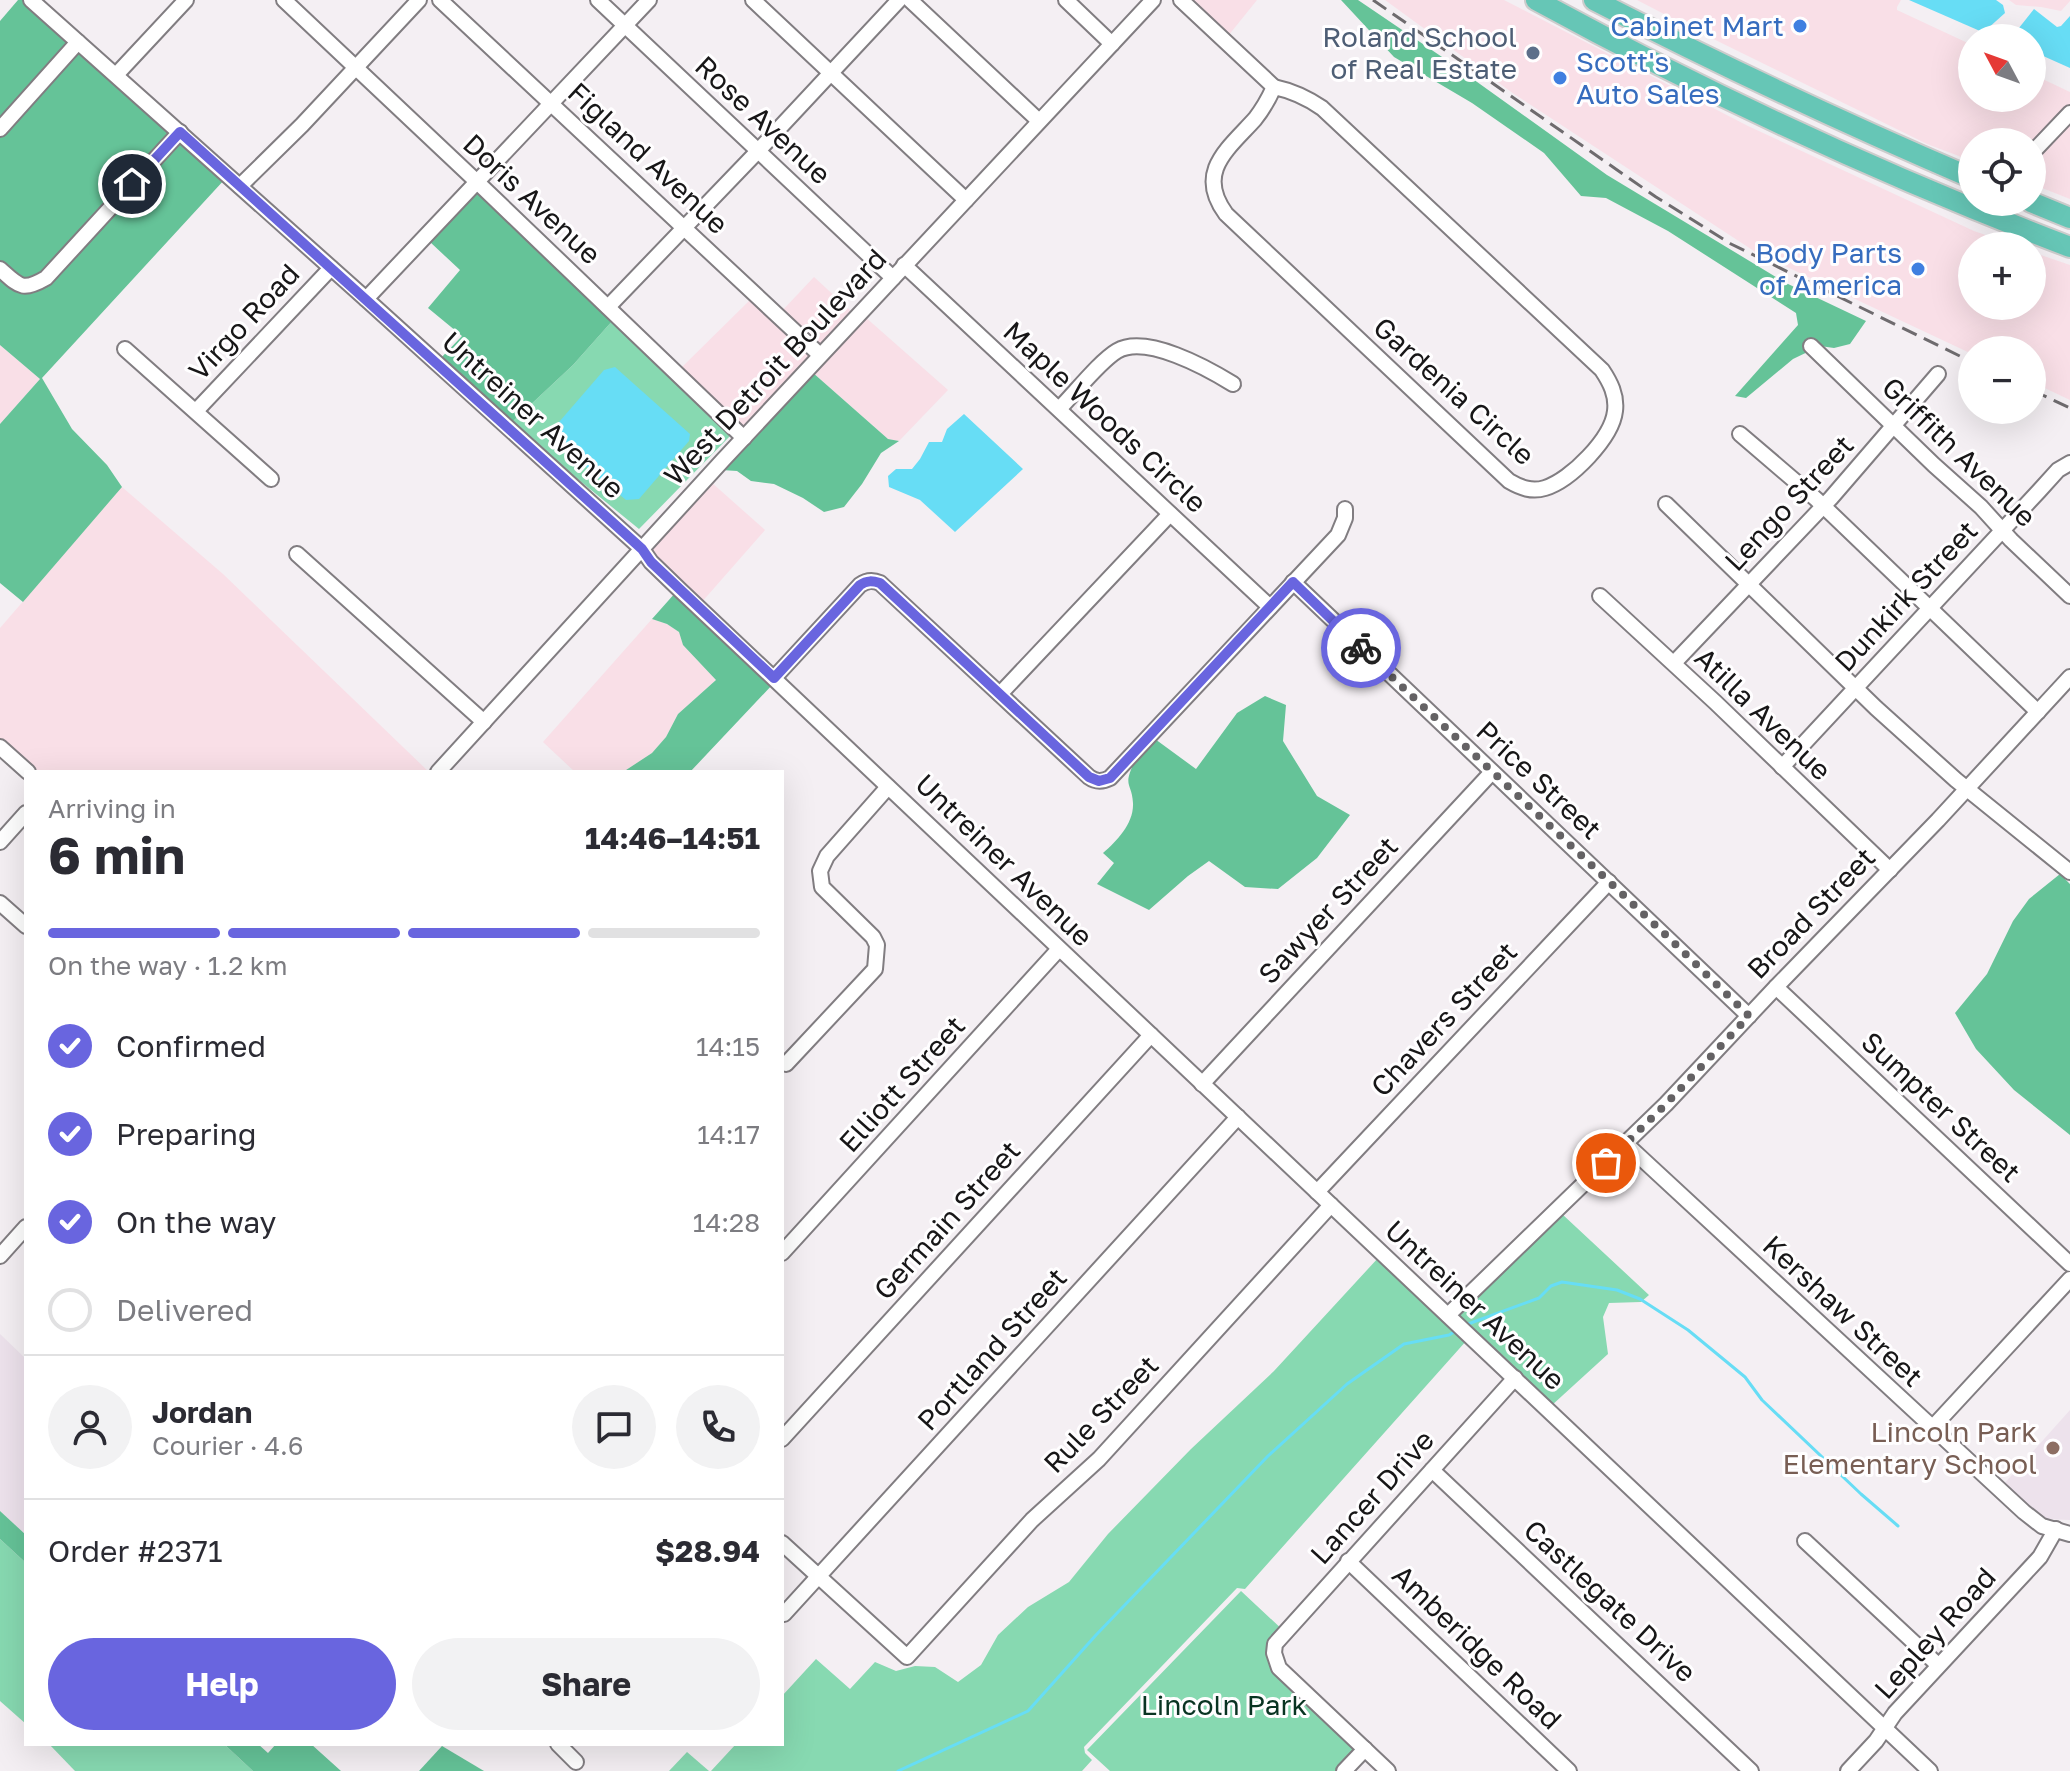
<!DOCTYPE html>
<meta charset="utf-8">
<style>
body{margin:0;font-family:"Golos Text",sans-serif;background:#f2f2f3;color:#2b2b33;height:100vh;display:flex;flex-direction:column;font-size:30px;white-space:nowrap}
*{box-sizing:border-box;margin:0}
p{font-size:26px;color:#7c7c81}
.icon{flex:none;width:44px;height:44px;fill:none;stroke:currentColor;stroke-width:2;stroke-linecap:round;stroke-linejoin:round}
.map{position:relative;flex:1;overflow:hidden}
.drawer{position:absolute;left:24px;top:770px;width:760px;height:976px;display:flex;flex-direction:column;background:#fff;border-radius:0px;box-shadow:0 8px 32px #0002}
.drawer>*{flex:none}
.needle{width:52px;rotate:311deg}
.tools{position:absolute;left:1958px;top:24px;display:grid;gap:16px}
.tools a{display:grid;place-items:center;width:88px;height:88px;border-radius:50%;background:#fff;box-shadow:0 8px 32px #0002;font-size:40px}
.pin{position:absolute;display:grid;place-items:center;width:68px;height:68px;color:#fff;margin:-34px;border:4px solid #fff;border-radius:50%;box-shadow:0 2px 8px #0007}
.courier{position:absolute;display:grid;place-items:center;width:80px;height:80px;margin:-40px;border:6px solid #6965df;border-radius:50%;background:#fff;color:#222;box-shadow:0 2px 10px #0007}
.overview em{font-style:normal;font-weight:700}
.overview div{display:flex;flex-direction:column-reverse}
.overview{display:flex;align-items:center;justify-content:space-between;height:136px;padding:0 24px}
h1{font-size:52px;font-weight:700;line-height:60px}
.bar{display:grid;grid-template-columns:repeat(4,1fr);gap:12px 8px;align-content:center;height:96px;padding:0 24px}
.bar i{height:10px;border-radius:6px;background:#e1e1e2}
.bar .active{background:#6965df}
.bar p{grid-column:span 4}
.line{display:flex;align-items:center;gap:20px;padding:0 24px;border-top:2px solid #e1e1e2}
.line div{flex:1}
.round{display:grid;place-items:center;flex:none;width:84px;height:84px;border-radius:42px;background:#f2f2f3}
ol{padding:0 24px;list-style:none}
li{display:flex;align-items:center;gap:24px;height:88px}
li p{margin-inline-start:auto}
li .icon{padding:8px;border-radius:50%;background:#6965df;color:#fff;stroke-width:4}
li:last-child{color:#7c7c81}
li i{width:44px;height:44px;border:4px solid #e1e1e2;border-radius:50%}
.action{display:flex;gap:16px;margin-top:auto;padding:16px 24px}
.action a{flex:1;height:92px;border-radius:48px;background:#6965df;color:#fff;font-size:32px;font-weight:700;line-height:92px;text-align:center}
.action a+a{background:#f2f2f3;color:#2b2b33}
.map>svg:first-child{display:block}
.commercial{fill:#f9dfe7}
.built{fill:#ede2ec}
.green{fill:#87d9b1}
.forest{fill:#65c398}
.water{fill:#67ddf5}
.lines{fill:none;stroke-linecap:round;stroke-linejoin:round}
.stream{stroke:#67ddf5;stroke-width:3}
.minor-casing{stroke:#817d81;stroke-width:18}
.highway-casing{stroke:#ccc;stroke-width:24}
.minor{stroke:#fff;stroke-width:14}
.highway{stroke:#66c6b6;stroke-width:20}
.rail{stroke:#6e6b6e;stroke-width:3;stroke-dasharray:16 8;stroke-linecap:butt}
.done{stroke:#646264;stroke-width:8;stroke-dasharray:0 14.4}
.route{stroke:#6965df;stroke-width:10}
.shop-dot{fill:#3f7fe0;stroke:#fffeff;stroke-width:3}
.service-dot{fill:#5c6f8a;stroke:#fffeff;stroke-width:3}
.education-dot{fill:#8d6e63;stroke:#fffeff;stroke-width:3}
.labels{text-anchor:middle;stroke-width:6;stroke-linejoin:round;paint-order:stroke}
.shop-label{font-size:28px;fill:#366cbe;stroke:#fffeff;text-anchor:end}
.service-label{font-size:28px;fill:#4e5e75;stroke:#fffeff;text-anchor:end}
.street-label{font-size:28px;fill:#171617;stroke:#fffeff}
.education-label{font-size:28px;fill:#785e54;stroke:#fffeff;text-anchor:end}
.park-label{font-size:28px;fill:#093422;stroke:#fffeff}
</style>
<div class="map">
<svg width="2070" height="1771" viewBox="0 0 2070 1771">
<rect width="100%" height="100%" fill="#f4eff3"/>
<g class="commercial">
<polygon points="1188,0 1257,0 1228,36"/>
<polygon points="1385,0 1504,0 1748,126 1974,231 2017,246 1972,246 1972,306 2032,306 2032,252 2070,265 2070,400 2032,382 2032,350 1972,350 1972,354 1757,253 1514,94"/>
<polygon points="1637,0 1901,0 1897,7 1897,10 1972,45 1972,98 2032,98 2032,74 2070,92 2070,105 2032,144 2032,142 1972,142 1972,161 1927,144 1691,28"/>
<polygon points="2009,0 2070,0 2070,1 2061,11 2041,7 2016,5"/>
<polygon points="2070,120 2070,199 2032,184 2032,160"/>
<polygon points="814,277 853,313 820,348 781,312"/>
<polygon points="752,298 813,355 743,431 680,369"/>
<polygon points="864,316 948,390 899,441 888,439 812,372"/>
<polygon points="0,345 40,379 0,424"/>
<polygon points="711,482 765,530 701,603 655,559 649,549"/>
<polygon points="122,487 223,574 429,772 35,772 0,740 0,628"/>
<polygon points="652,619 667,624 679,632 683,645 716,680 678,714 666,737 652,753 623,772 575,772 543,742"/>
</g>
<g class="built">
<polygon points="0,1334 26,1359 26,1535 0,1511"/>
<polygon points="2070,1410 2070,1520 2047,1519 2031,1513 2002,1486"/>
</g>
<g class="green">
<polygon points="614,319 730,436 639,529 510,424 573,365"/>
<polygon points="1562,1214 1649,1295 1641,1302 1609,1303 1603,1317 1608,1354 1551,1406 1455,1315"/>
<polygon points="1379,1257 1467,1340 1245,1589 1237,1588 1084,1747 1085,1753 1092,1760 1082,1771 711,1771 736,1744 782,1744 782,1696 816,1659 850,1689 875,1662 896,1671 915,1666 935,1667 958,1682 981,1665 998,1635 1028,1607 1069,1582 1108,1534 1191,1449 1274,1371"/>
<polygon points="0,1539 26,1563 26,1724 0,1701"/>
<polygon points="1241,1591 1285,1632 1274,1653 1365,1749 1344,1771 1110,1771 1087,1750"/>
<polygon points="49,1744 224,1744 253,1771 75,1771"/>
<polygon points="687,1752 709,1771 669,1771"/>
</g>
<g class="forest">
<polygon points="18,0 24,0 71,42 0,121 0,21"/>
<polygon points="1341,0 1358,0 1445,59 1607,175 1786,283 1866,321 1850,344 1834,348 1820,346 1793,359 1746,398 1735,396 1798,325 1796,313 1668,231 1606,198 1581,196 1544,153 1472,103 1394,57"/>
<path d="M79,49L172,132L42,273C19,287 18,279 0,263V137Z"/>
<polygon points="181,139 225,179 42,378 72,429 107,465 122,487 23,602 0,583 0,424 40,379 0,345 0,275 30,292"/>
<polygon points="478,190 614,319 573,365 510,424 439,360 462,336 428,308 460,270 430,242"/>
<polygon points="812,372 888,439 899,441 881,453 862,484 844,507 824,512 803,498 774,484 751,481 737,471 721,470"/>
<polygon points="676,592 773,684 690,772 623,772 652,753 666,737 678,714 716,680 683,645 679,632 667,624 652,619"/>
<path d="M1265,696L1286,705L1283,741L1317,796L1350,815L1317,858L1278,889L1245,887L1209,861L1188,876L1149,910L1097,884L1114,863L1103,853C1117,841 1134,823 1133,803C1132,783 1123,787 1133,765L1135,764L1155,739L1196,769L1237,713Z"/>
<polygon points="2060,874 2070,884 2070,1135 2014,1090 1976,1049 1955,1013 1987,974 2013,921 2029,899"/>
<polygon points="0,1511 26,1535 26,1563 0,1539"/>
<polygon points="224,1744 258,1744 268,1753 276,1744 311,1744 341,1771 253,1771"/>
<polygon points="442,1746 484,1771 419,1771"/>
</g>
<g class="water">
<polygon points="1909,0 1996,0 2003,5 2005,13 1986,30 1980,31"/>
<polygon points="2034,9 2057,27 2061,26 2070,16 2070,68 2032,51 2032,38 2011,38"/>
<polygon points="615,367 690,434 689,441 639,499 626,500 556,442 553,429 604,370"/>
<polygon points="964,414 1023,469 955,532 920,500 889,487 888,476 896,469 912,469 920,459 929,442 942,442 947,429"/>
</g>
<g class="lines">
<g class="stream">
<polyline points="1468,1324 1539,1298 1551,1286 1562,1282 1617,1290 1640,1299 1688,1330 1745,1377 1762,1400 1861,1494 1898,1526"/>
<polyline points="898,1771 1028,1711 1096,1635 1268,1456 1347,1384 1404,1344 1449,1335 1454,1332"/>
</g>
<defs>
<g id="minor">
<polyline points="31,0 366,299 642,549 651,562 680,590 1930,1771"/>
<polyline points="284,0 475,180 744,438"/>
<polyline points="440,0 820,355"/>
<polyline points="598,0 893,278"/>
<polyline points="753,0 966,200"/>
<polyline points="910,0 1039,121"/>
<polyline points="1066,0 1112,44"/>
<polyline points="1181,0 1274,87"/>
<polyline points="116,75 186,0"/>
<path d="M1274,87C1293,91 1306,97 1322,108L1602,370C1610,382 1617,395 1615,411C1612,438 1571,480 1545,488C1532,492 1521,488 1509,481L1226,214C1195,172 1228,149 1255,119C1263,109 1269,98 1274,87Z"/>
<polyline points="0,129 78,42"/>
<polyline points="2032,153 2070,113"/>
<polyline points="240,186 302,125 419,0"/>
<polyline points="904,265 1270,607"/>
<path d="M0,269C19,286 22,292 46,278L180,132"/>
<polyline points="366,299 649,0"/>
<polyline points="608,307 758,151 899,0"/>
<polyline points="1811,346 1934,465 1981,507 2011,540 2070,596"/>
<polyline points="125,349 271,479"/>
<path d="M1059,409C1074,394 1100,361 1117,351C1146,334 1207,368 1233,384"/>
<polyline points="196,411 331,268"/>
<polyline points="1740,434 1816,499 2038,712"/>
<polyline points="1666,504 1876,708 1956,780 2070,872"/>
<polyline points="297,554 484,722"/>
<polyline points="1293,582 1749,1016"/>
<polyline points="1600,596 1715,702 1890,870"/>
<polyline points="1674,663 1831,498 1938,374"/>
<path d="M774,678L860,585C867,580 873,580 880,583L1089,777C1096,782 1102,782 1110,778L1338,535L1345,518V509"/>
<polyline points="1000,694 1170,514"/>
<polyline points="0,747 28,772"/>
<polyline points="1782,767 2039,491 2058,470 2070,463"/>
<polyline points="438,772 723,460 1153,0"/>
<polyline points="0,842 26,813"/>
<polyline points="0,903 26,926"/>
<polyline points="1776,987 2070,1264"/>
<polyline points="786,1064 875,969 877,945 873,937 822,887 820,871 827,856 888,787"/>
<polyline points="1202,1084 1492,772"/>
<polyline points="1626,1144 2024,1512 2042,1526 2070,1534"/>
<polyline points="1317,1192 1609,882"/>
<polyline points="782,1253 1059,949"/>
<polyline points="0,1256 26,1227"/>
<polyline points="1448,1315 1666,1104 1776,987 1938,820 2070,677"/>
<polyline points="1932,1428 2070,1279"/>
<polyline points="782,1439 1151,1035"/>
<polyline points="1432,1470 1751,1771"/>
<polyline points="1805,1541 1938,1665"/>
<polyline points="782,1543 907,1657 1032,1520 1099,1459 1331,1205"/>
<polyline points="1348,1561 1569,1771"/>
<polyline points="784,1614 1238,1117"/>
<polyline points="558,1744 576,1762"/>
<polyline points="1344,1771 1365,1749"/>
<polyline points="1388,1771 1279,1668 1274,1653 1275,1644 1515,1378"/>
<polyline points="1848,1771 1876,1741 1895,1713 2040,1557 2056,1529"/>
</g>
<g id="highway">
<path d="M1536,0C1708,94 1887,177 2070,247"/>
<path d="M1594,0C1718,64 1844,123 1972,178"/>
<polyline points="2031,202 2070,218"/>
</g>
</defs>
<use href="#minor" class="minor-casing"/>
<use href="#highway" class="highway-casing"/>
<use href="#minor" class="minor"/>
<use href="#highway" class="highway"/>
<g class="rail">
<polyline points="1373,0 1656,197 1731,244 1972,362"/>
<polyline points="2032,390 2070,408"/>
</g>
</g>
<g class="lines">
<polyline class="done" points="1361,648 1670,939 1749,1016 1666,1104 1606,1163"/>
<path class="route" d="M132,184L180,132L642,549L651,562L774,678L860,585C867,580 873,581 880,583L1089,777L1099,781L1110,778L1293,582L1361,648"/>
</g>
<g class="shop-dot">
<circle cx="1800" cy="26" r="8"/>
<circle cx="1560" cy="78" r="8"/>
<circle cx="1918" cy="269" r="8"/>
</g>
<circle class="service-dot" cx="1533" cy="53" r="8"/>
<circle class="education-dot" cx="2053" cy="1448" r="8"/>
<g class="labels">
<g class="shop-label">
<text x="1784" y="36">Cabinet Mart</text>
<text x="1576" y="72" text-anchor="start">Scott's<tspan x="1576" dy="32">Auto Sales</tspan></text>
<text x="1902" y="263">Body Parts<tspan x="1902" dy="32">of America</tspan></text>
</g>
<g class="service-label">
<text x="1517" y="47">Roland School<tspan x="1517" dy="32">of Real Estate</tspan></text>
</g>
<g class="street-label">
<text transform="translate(763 120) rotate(43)" y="10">Rose Avenue</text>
<text transform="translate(648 158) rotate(43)" y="10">Figland Avenue</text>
<text transform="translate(532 199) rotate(43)" y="10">Doris Avenue</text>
<text transform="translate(244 322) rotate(-47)" y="10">Virgo Road</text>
<text transform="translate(775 367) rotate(-47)" y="10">West Detroit Boulevard</text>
<text transform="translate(1454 391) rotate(42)" y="10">Gardenia Circle</text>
<text transform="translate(533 415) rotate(42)" y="10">Untreiner Avenue</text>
<text transform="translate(1105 417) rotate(43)" y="10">Maple Woods Circle</text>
<text transform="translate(1959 452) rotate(44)" y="10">Griffith Avenue</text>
<text transform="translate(1789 503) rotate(-47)" y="10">Lengo Street</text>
<text transform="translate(1906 596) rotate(-47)" y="10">Dunkirk Street</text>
<text transform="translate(1763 714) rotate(44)" y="10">Atilla Avenue</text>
<text transform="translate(1539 780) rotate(43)" y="10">Price Street</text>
<text transform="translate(1004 860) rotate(44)" y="10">Untreiner Avenue</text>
<text transform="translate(1328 910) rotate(-47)" y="10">Sawyer Street</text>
<text transform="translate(1811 913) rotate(-46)" y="10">Broad Street</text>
<text transform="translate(1444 1019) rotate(-47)" y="10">Chavers Street</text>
<text transform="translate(902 1084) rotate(-48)" y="10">Elliott Street</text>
<text transform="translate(1941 1107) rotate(43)" y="10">Sumpter Street</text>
<text transform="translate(947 1220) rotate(-48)" y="10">Germain Street</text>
<text transform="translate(1475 1305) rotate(43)" y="10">Untreiner Avenue</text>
<text transform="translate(1843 1311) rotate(43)" y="10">Kershaw Street</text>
<text transform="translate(992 1349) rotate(-48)" y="10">Portland Street</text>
<text transform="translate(1101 1414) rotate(-46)" y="10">Rule Street</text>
<text transform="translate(1372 1497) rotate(-48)" y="10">Lancer Drive</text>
<text transform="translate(1610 1601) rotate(43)" y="10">Castlegate Drive</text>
<text transform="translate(1935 1633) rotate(-48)" y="10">Lepley Road</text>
<text transform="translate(1477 1647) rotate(44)" y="10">Amberidge Road</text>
</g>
<g class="education-label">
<text x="2037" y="1442">Lincoln Park<tspan x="2037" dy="32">Elementary School</tspan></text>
</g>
<g class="park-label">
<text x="1224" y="1715">Lincoln Park</text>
</g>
</g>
</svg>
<div class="tools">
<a><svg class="needle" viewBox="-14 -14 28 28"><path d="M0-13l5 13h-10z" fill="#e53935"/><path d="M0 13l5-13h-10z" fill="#7c7c81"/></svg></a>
<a><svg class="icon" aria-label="locate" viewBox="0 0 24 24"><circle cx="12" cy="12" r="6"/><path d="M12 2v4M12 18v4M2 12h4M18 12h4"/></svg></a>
<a>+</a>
<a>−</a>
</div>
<div class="pin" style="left:1606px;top:1163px;background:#ea580c"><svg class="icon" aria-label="bag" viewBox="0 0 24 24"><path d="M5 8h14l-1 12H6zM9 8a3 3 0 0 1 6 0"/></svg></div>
<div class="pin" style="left:132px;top:184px;background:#1f2937"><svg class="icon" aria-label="home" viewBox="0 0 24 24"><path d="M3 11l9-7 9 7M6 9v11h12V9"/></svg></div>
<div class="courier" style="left:1361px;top:648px"><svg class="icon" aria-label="bike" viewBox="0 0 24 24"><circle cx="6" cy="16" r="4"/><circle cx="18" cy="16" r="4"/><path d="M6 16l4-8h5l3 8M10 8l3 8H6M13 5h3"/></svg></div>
<section class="drawer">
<div class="overview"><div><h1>6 min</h1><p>Arriving in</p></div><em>14:46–14:51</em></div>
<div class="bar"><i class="active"></i><i class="active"></i><i class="active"></i><i></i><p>On the way · 1.2 km</p></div>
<ol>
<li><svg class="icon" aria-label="check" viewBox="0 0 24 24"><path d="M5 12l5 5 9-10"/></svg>Confirmed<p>14:15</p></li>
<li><svg class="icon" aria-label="check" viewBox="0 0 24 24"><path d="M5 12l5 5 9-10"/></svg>Preparing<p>14:17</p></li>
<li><svg class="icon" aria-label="check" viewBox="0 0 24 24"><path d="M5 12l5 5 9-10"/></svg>On the way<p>14:28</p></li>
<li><i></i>Delivered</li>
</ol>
<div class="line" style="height:144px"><a class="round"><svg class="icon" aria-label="person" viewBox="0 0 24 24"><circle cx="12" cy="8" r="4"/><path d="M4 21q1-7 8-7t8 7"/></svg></a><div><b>Jordan</b><p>Courier · 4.6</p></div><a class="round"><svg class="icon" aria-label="chat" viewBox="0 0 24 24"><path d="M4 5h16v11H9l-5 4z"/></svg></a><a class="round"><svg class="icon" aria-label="phone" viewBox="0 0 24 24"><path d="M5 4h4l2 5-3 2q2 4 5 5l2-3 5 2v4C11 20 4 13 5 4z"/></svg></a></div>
<div class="line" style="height:104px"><div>Order #2371</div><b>$28.94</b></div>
<div class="action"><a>Help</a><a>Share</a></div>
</section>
</div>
